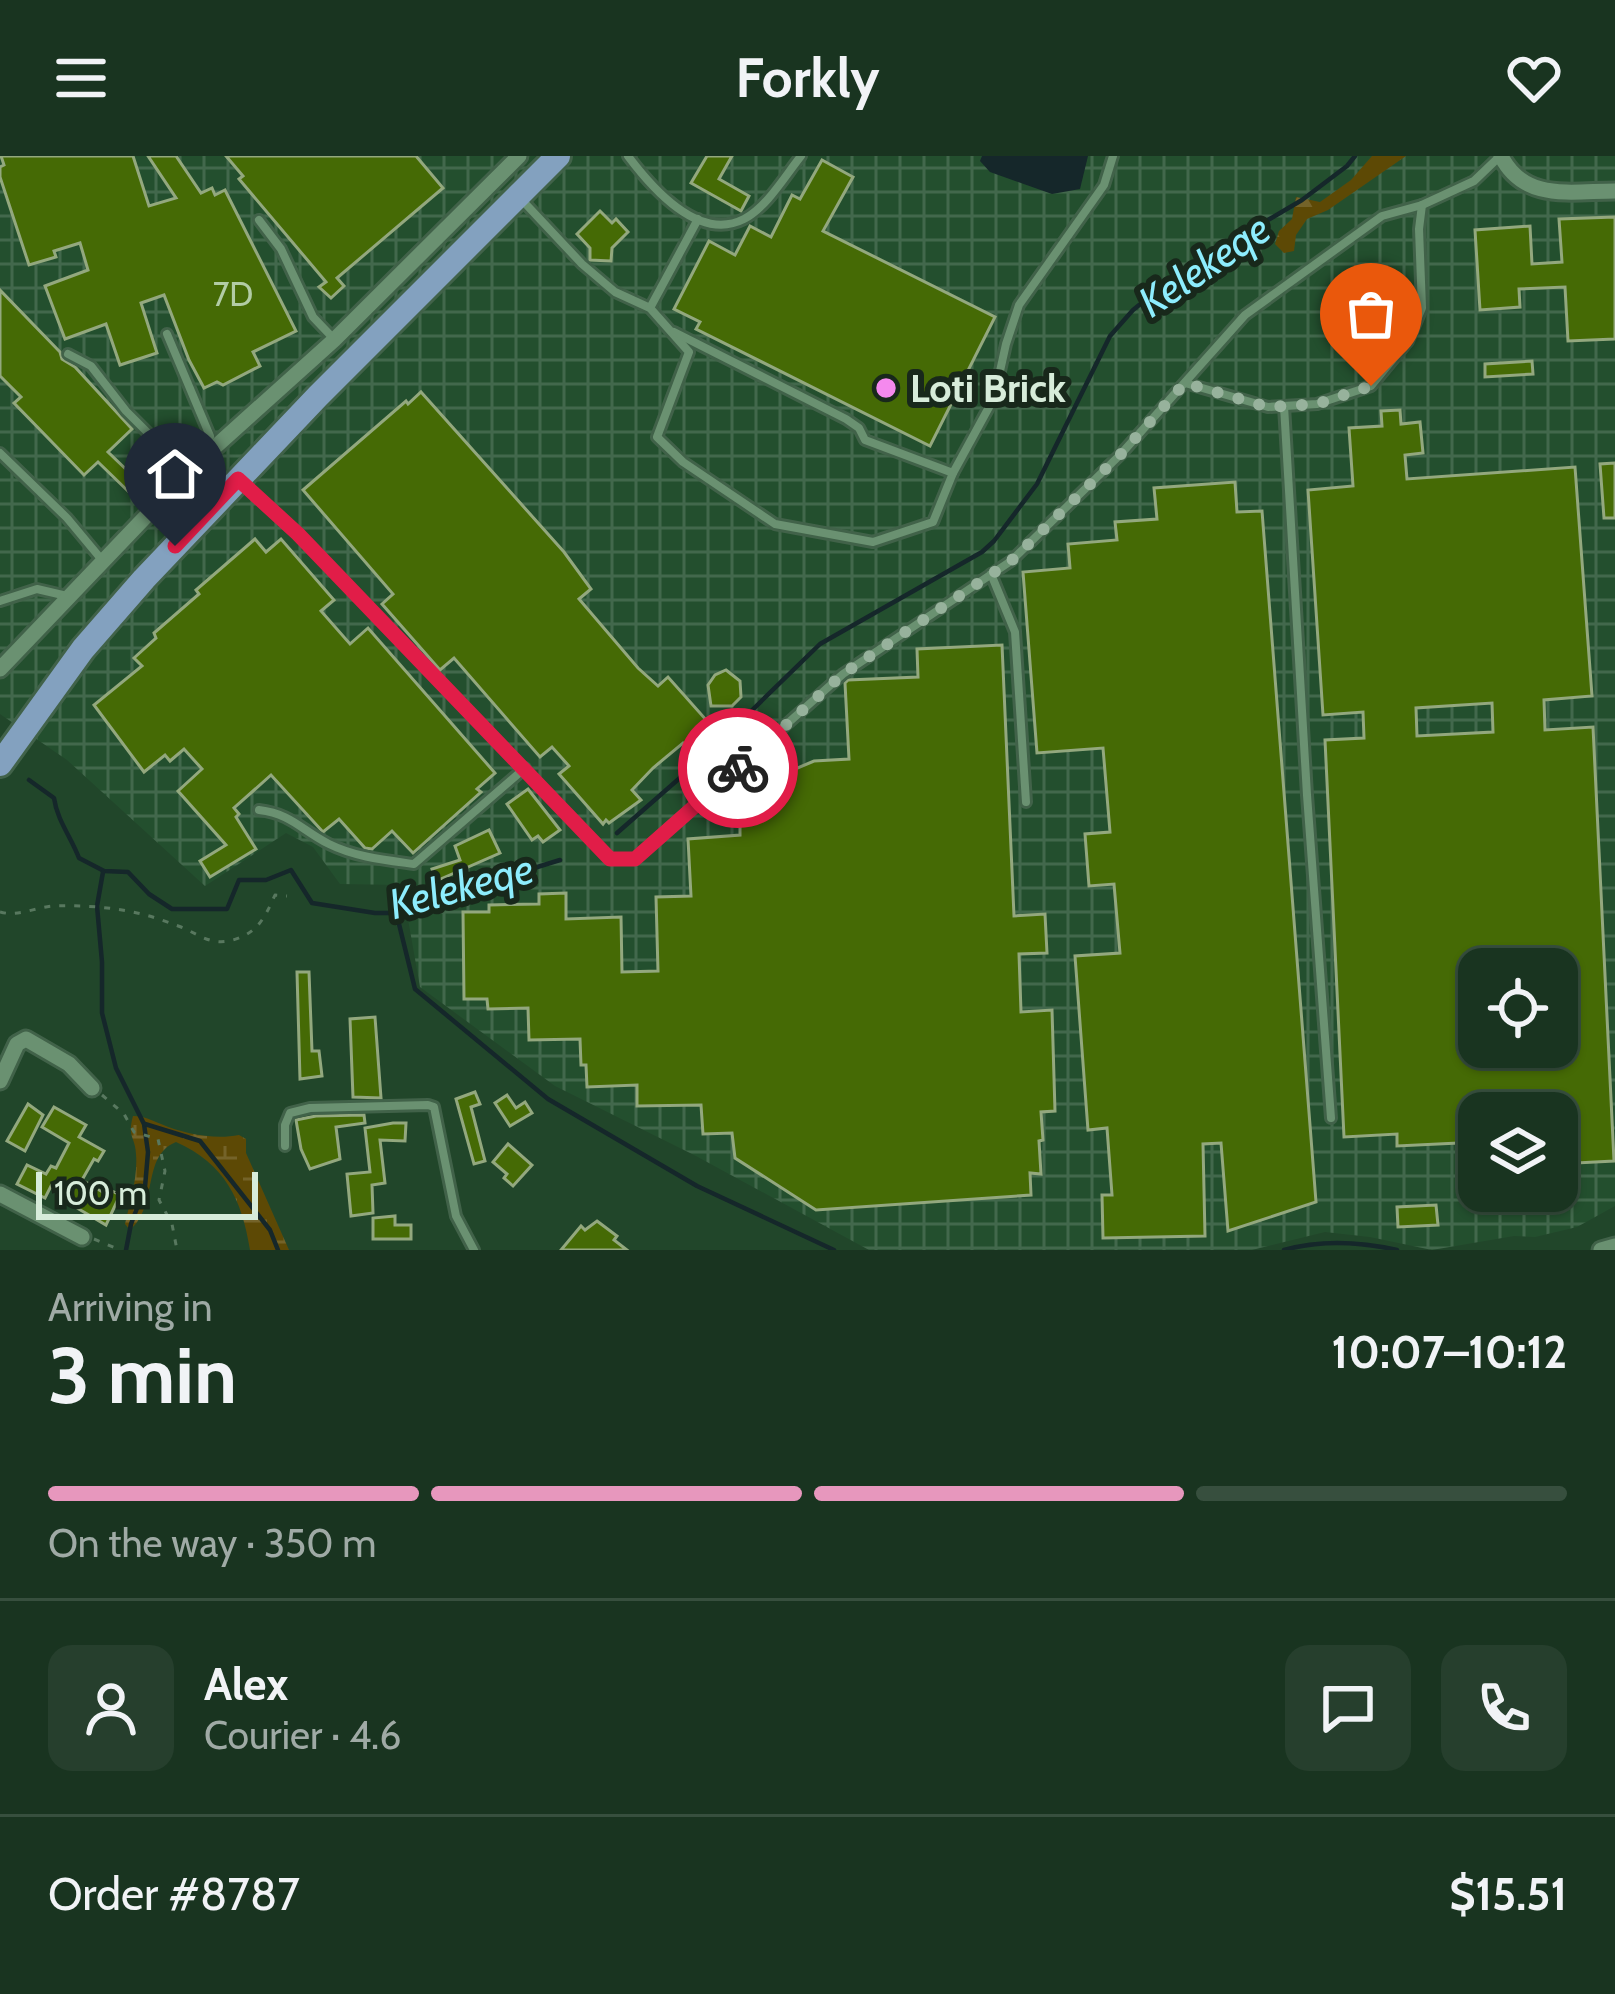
<!DOCTYPE html>
<meta charset="utf-8">
<style>
body{margin:0;font-family:Cabin,sans-serif;background:#263f2d;color:#f1f3f6;height:100vh;display:flex;flex-direction:column;font-size:45px;white-space:nowrap}
*{box-sizing:border-box;margin:0}
p{font-size:39px;color:#9faaa5}
.icon{flex:none;width:66px;height:66px;fill:none;stroke:currentColor;stroke-width:2;stroke-linecap:round;stroke-linejoin:round}
.map{position:relative;height:1094px;overflow:hidden}
.panel{display:flex;flex-direction:column;background:#193420;flex:1}
.panel>*{flex:none}
.controls{position:absolute;left:1458px;top:792px;display:grid;gap:24px}
.controls a{display:grid;place-items:center;width:120px;height:120px;border-radius:24px;background:#193420;box-shadow:0 3px 9px #0004,0 0 0 3px #374f3e;font-size:60px}
.scale{position:absolute;left:36px;bottom:30px;width:222px;box-sizing:border-box;padding-left:12px;border:6px solid #d7ecda;border-top:0;font-size:33px;line-height:42px;white-space:nowrap;color:#d7ecda;-webkit-text-stroke:9px #18281b;paint-order:stroke}
.pin{position:absolute;display:grid;place-items:center;width:102px;height:102px;color:#fff;margin:-123px -51px;border-radius:50% 50% 50% 0;rotate:-45deg;box-shadow:0 0 12px #0007}
.pin .icon{rotate:45deg}
.courier{position:absolute;display:grid;place-items:center;width:120px;height:120px;margin:-60px;border:9px solid #e11d48;border-radius:50%;background:#fff;color:#222;box-shadow:0 3px 15px #0007}
.summary em{font-style:normal;font-weight:700}
.summary div{display:flex;flex-direction:column-reverse}
.summary{display:flex;align-items:center;justify-content:space-between;height:204px;padding:0 48px}
h1{font-size:78px;font-weight:700;line-height:90px}
.bar{display:grid;grid-template-columns:repeat(4,1fr);gap:18px 12px;align-content:center;height:144px;padding:0 48px}
.bar i{height:15px;border-radius:9px;background:#374f3e}
.bar .on{background:#e797bd}
.bar p{grid-column:span 4}
.line{display:flex;align-items:center;gap:30px;padding:0 48px;border-top:3px solid #374f3e}
.line div{flex:1}
.round{display:grid;place-items:center;flex:none;width:126px;height:126px;border-radius:24px;background:#263f2d}
header{display:flex;justify-content:space-between;align-items:center;height:156px;padding:0 48px;background:#193420;font-size:54px;font-weight:700}
.map>svg:first-child{display:block}
.industrial{fill:url(#industrial-grid);fill-rule:evenodd}
.forest{fill:url(#forest-firs)}
.wetland{fill:url(#wetland-marsh)}
.water{fill:#15272a}
.lines{fill:none;stroke-linecap:round;stroke-linejoin:round}
.stream{stroke:#15272a;stroke-width:4.5}
.building{fill:#456a05;stroke:#93a87e;stroke-width:3;fill-rule:evenodd}
.lane-casing{stroke:#416249;stroke-width:14}
.street-casing{stroke:#416249;stroke-width:21}
.primary-casing{stroke:#416249;stroke-width:30}
.path{stroke:#58785f;stroke-width:3;stroke-dasharray:6 9;stroke-linecap:butt}
.lane{stroke:#6a9171;stroke-width:8}
.street{stroke:#6a9171;stroke-width:15}
.primary{stroke:#83a1bf;stroke-width:24}
.done{stroke:#97b29c;stroke-width:12;stroke-dasharray:0 21.6}
.route{stroke:#e11d48;stroke-width:15}
.poi-dot{fill:#f589ee;stroke:#18281b;stroke-width:4.5}
.labels{text-anchor:middle;stroke-width:12;stroke-linejoin:round;paint-order:stroke}
.number-label{font-size:33px;fill:#b2cca5}
.poi-label{font-size:39px;font-weight:bold;fill:#d7ecda;stroke:#18281b;text-anchor:start}
.water-label{font-size:42px;font-style:italic;fill:#8dedfd;stroke:#18281b}
</style>
<header><svg class="icon" aria-label="menu" viewBox="0 0 24 24"><path d="M4 6h16M4 12h16M4 18h16"/></svg>Forkly<svg class="icon" aria-label="heart" viewBox="0 0 24 24"><path d="M12 20l-8-8c-3-5 5-10 8-4 3-6 11-1 8 4z"/></svg></header>
<div class="map">
<svg width="1615" height="1094" viewBox="0 0 1615 1094">
<defs>
<pattern id="industrial-grid" width="8" height="8" patternUnits="userSpaceOnUse" patternTransform="scale(3)"><rect width="8" height="8" fill="#234f2e"/><path d="M0 4h8M4 0v8" fill="none" stroke="#42684c"/></pattern>
<pattern id="forest-firs" width="22" height="20" patternUnits="userSpaceOnUse" patternTransform="scale(3)"><rect width="22" height="20" fill="#5d4905"/><path d="M5 1l3.5 6h-7zM16 11l3.5 6h-7z" fill="#746329"/></pattern>
<pattern id="wetland-marsh" width="20" height="14" patternUnits="userSpaceOnUse" patternTransform="scale(3)"><rect width="20" height="14" fill="#5d4905"/><path d="M1 5h8M5 5V1M11 12h8M15 12V8" fill="none" stroke="#746329"/></pattern>
</defs>
<rect width="100%" height="100%" fill="#21462a"/>
<path class="industrial" d="M0,0H1615V1050L1577,1071L1535,1081L1514,1080L1432,1094L1370,1081L1325,1076L1252,1094H869L696,1000L555,930L420,831L402,729L340,728L313,691L286,677L205,730L67,604L0,558ZM1479,813H1557V891H1479ZM1479,957H1557V1035H1479Z"/>
<polygon class="forest" points="1372,0 1406,0 1328,54 1307,63 1296,79 1294,95 1284,97 1275,88 1279,75 1292,63 1296,41 1320,46 1351,24"/>
<path class="wetland" d="M133,960C145,960 150,964 161,968C184,978 215,984 239,979L246,983V997L289,1094H250C242,1043 225,1008 176,986C141,1000 159,1049 130,1074L125,1068C130,1046 138,1021 136,998C135,980 127,982 133,960Z"/>
<polygon class="water" points="982,0 1088,0 1080,33 1052,38 990,16 980,5"/>
<g class="lines">
<g class="stream">
<path d="M29,624L54,642C57,664 71,681 79,702L104,715L128,716L149,738L172,753H227L239,724H266L291,714L312,747L375,757H390L560,704"/>
<polyline points="617,677 706,599 820,488 982,396 994,385 1037,328 1110,180 1133,154 1181,115 1302,44 1347,10 1355,0"/>
<polyline points="103,716 97,750 102,806 102,857 116,912 144,968 148,996 145,1031 131,1068 126,1094"/>
<polyline points="390,757 399,768 415,833 548,943 697,1030 834,1094"/>
<polyline points="145,968 200,985 270,1074 278,1094"/>
<path d="M1284,1094C1320,1084 1361,1086 1397,1094"/>
</g>
</g>
<g class="building">
<polygon points="1,0 133,0 149,50 176,42 148,0 176,0 201,37 212,32 215,39 225,34 296,175 253,196 260,210 223,229 217,226 204,232 189,204 164,139 141,147 157,197 120,209 106,168 65,183 45,130 88,114 80,87 54,95 56,101 29,109 0,21 0,11 4,9"/>
<polygon points="226,0 416,0 443,32 337,122 344,130 331,142 319,131 326,126 239,23 243,20"/>
<polygon points="707,0 732,0 719,23 749,40 741,55 691,27"/>
<polygon points="822,4 853,21 823,75 995,161 930,290 696,173 700,166 674,153 709,85 735,99 750,70 771,81 792,39 800,43"/>
<polygon points="600,55 612,67 616,63 628,76 612,92 611,105 590,104 590,92 577,78"/>
<polygon points="1615,61 1615,183 1568,185 1565,131 1519,133 1520,151 1480,154 1475,74 1530,70 1532,108 1562,106 1559,63"/>
<polygon points="0,134 60,196 62,203 75,211 132,273 108,296 133,320 149,305 157,313 131,338 98,306 84,319 14,247 21,241 0,220"/>
<polygon points="1532,205 1533,218 1485,221 1485,208"/>
<polygon points="421,236 564,396 591,433 579,443 638,512 658,530 668,521 716,575 691,596 683,587 653,612 632,634 641,644 609,667 606,664 603,668 559,618 569,610 552,591 540,601 454,502 440,514 382,448 393,438 303,334 406,245 408,248"/>
<path d="M1400,254L1401,268L1420,266L1423,297L1405,299L1407,323L1575,311L1592,540L1544,544L1545,574L1593,571L1614,1005L1557,1008V957H1479V986L1397,990V978L1344,981L1325,584L1364,582L1363,556L1323,559L1308,334L1353,330L1349,272L1382,270L1381,255ZM1492,547L1493,576L1417,580L1416,552ZM1479,813H1557V891H1479Z"/>
<polygon points="1615,307 1615,362 1604,362 1600,308"/>
<polygon points="1235,326 1237,356 1262,355 1316,1046 1228,1075 1221,987 1203,988 1205,1080 1103,1082 1102,1039 1112,1039 1107,972 1088,974 1075,800 1120,797 1114,728 1089,730 1085,678 1110,676 1103,592 1037,597 1023,416 1070,412 1068,388 1117,384 1115,366 1157,363 1154,332"/>
<polygon points="255,383 266,396 281,383 334,444 321,455 350,488 368,472 495,617 477,633 481,636 413,697 392,675 372,693 365,692 339,663 323,676 271,619 234,652 239,658 236,661 256,693 210,721 200,705 226,689 178,635 202,613 184,593 170,605 165,599 144,616 94,549 142,510 134,502 156,482 154,477 199,438 196,434"/>
<polygon points="1002,489 1014,760 1045,758 1047,797 1019,798 1021,856 1052,854 1055,955 1041,956 1043,984 1039,985 1041,1018 1030,1017 1031,1039 816,1054 735,1002 732,977 703,978 701,949 637,950 637,929 587,931 586,909 581,909 580,883 529,884 528,852 488,853 487,843 464,843 463,756 489,756 489,749 539,748 539,738 566,737 566,763 621,761 622,816 658,815 656,741 691,740 688,683 740,679 740,647 783,618 814,605 849,603 845,527 848,524 918,521 917,493"/>
<polygon points="726,514 740,525 741,541 732,550 711,550 708,529 715,519"/>
<polygon points="528,633 560,674 543,686 538,680 532,684 507,648"/>
<polygon points="489,674 500,697 436,725 432,713 460,704 455,690"/>
<polygon points="297,816 309,816 312,895 319,895 322,920 300,923"/>
<polygon points="375,861 381,942 353,941 350,863"/>
<polygon points="475,936 480,948 471,951 485,1005 474,1008 456,943"/>
<polygon points="507,939 516,952 525,946 532,957 510,970 495,947"/>
<polygon points="28,948 43,959 25,995 7,985"/>
<polygon points="54,951 86,969 79,981 104,995 98,1005 94,1003 82,1024 108,1039 110,1034 120,1039 106,1069 77,1052 78,1050 51,1030 45,1042 17,1028 27,1009 46,1018 51,1010 56,1012 69,987 42,971"/>
<polygon points="364,959 365,967 336,971 340,1003 310,1013 301,993 296,964 316,960"/>
<polygon points="393,967 406,967 405,985 380,984 385,1027 372,1029 373,1057 351,1060 347,1018 370,1016 365,972"/>
<polygon points="508,988 532,1009 513,1030 504,1022 507,1018 493,1006"/>
<polygon points="1436,1049 1438,1069 1398,1071 1397,1051"/>
<polygon points="395,1060 395,1069 411,1069 411,1083 373,1083 373,1062"/>
<polygon points="597,1065 617,1080 614,1084 627,1094 561,1094 581,1070 585,1074"/>
</g>
<g class="lines">
<defs>
<g id="lane">
<path d="M628,0C652,32 699,86 744,63C767,51 785,20 801,0"/>
<polyline points="521,43 582,108 615,136 650,152 689,196 657,281 683,306 775,368 873,386 933,366 953,317 994,242 1006,188 1019,149 1104,29 1113,0"/>
<polyline points="259,64 281,93 313,161 334,183"/>
<polyline points="650,152 698,63"/>
<polyline points="674,176 846,263 859,272 865,284 953,317"/>
<polyline points="167,178 210,280"/>
<polyline points="68,198 91,210 126,255 151,280 194,310"/>
<polyline points="1185,227 1268,251 1317,248 1371,230 1408,185 1422,152 1419,73 1422,49"/>
<polyline points="1284,250 1307,639 1331,962"/>
<polyline points="0,297 67,362 102,404"/>
<polyline points="240,325 298,378 610,703 635,703 843,518 1011,405 1121,298 1245,159 1382,60 1422,49 1474,25 1499,1"/>
<polyline points="991,418 1015,476 1026,646"/>
<polyline points="0,445 37,433 67,440"/>
<path d="M259,654C292,658 301,674 329,688C355,701 385,704 414,708L525,612"/>
<polyline points="285,990 285,969 290,957 310,952 428,949 434,951 456,1060 474,1094"/>
</g>
<g id="street">
<path d="M1501,0C1524,46 1571,35 1615,35"/>
<polyline points="0,513 194,310 334,184 519,0"/>
<polyline points="0,925 17,888 26,883 69,908 92,932"/>
<polyline points="0,1038 82,1081"/>
<polyline points="1601,1094 1615,1090"/>
</g>
<polyline id="primary" points="0,608 83,493 144,423 318,240 558,0"/>
</defs>
<use href="#lane" class="lane-casing"/>
<use href="#street" class="street-casing"/>
<use href="#primary" class="primary-casing"/>
<g class="path">
<path d="M0,756C18,761 36,751 54,750C82,749 110,751 137,757C152,760 167,766 181,771C200,779 211,790 233,784C258,777 265,761 275,739L287,740"/>
<polyline points="102,939 124,958 134,976 158,983 165,1015 159,1044 172,1068 177,1094"/>
<polyline points="94,1083 120,1094"/>
</g>
<use href="#lane" class="lane"/>
<use href="#street" class="street"/>
<use href="#primary" class="primary"/>
</g>
<g class="lines">
<polyline class="done" points="738,612 843,518 1011,405 1121,298 1185,227 1268,251 1317,248 1371,230"/>
<polyline class="route" points="175,390 238,323 298,378 610,703 635,703 738,612"/>
</g>
<circle class="poi-dot" cx="886" cy="232" r="12"/>
<g class="labels">
<g class="number-label">
<text x="233" y="150">7D</text>
</g>
<g class="poi-label">
<text x="910" y="246">Loti Brick</text>
</g>
<g class="water-label">
<text transform="translate(1204 109) rotate(-34)" y="15">Kelekeqe</text>
<text transform="translate(461 730) rotate(-15)" y="15">Kelekeqe</text>
</g>
</g>
</svg>
<div class="controls">
<a><svg class="icon" aria-label="locate" viewBox="0 0 24 24"><circle cx="12" cy="12" r="6"/><path d="M12 2v4M12 18v4M2 12h4M18 12h4"/></svg></a>
<a><svg class="icon" aria-label="layers" viewBox="0 0 24 24"><path d="M12 4l9 5-9 5-9-5zM3 14l9 5 9-5"/></svg></a>
</div>
<div class="scale">100 m</div>
<div class="pin" style="left:1371px;top:230px;background:#ea580c"><svg class="icon" aria-label="bag" viewBox="0 0 24 24"><path d="M5 8h14l-1 12H6zM9 8a3 3 0 0 1 6 0"/></svg></div>
<div class="pin" style="left:175px;top:390px;background:#1f2937"><svg class="icon" aria-label="home" viewBox="0 0 24 24"><path d="M3 11l9-7 9 7M6 9v11h12V9"/></svg></div>
<div class="courier" style="left:738px;top:612px"><svg class="icon" aria-label="bike" viewBox="0 0 24 24"><circle cx="6" cy="16" r="4"/><circle cx="18" cy="16" r="4"/><path d="M6 16l4-8h5l3 8M10 8l3 8H6M13 5h3"/></svg></div>
</div>
<section class="panel">
<div class="summary"><div><h1>3 min</h1><p>Arriving in</p></div><em>10:07–10:12</em></div>
<div class="bar"><i class="on"></i><i class="on"></i><i class="on"></i><i></i><p>On the way · 350 m</p></div>
<div class="line" style="height:216px"><a class="round"><svg class="icon" aria-label="person" viewBox="0 0 24 24"><circle cx="12" cy="8" r="4"/><path d="M4 21q1-7 8-7t8 7"/></svg></a><div><b>Alex</b><p>Courier · 4.6</p></div><a class="round"><svg class="icon" aria-label="chat" viewBox="0 0 24 24"><path d="M4 5h16v11H9l-5 4z"/></svg></a><a class="round"><svg class="icon" aria-label="phone" viewBox="0 0 24 24"><path d="M5 4h4l2 5-3 2q2 4 5 5l2-3 5 2v4C11 20 4 13 5 4z"/></svg></a></div>
<div class="line" style="height:156px"><div>Order #8787</div><b>$15.51</b></div>
</section>
